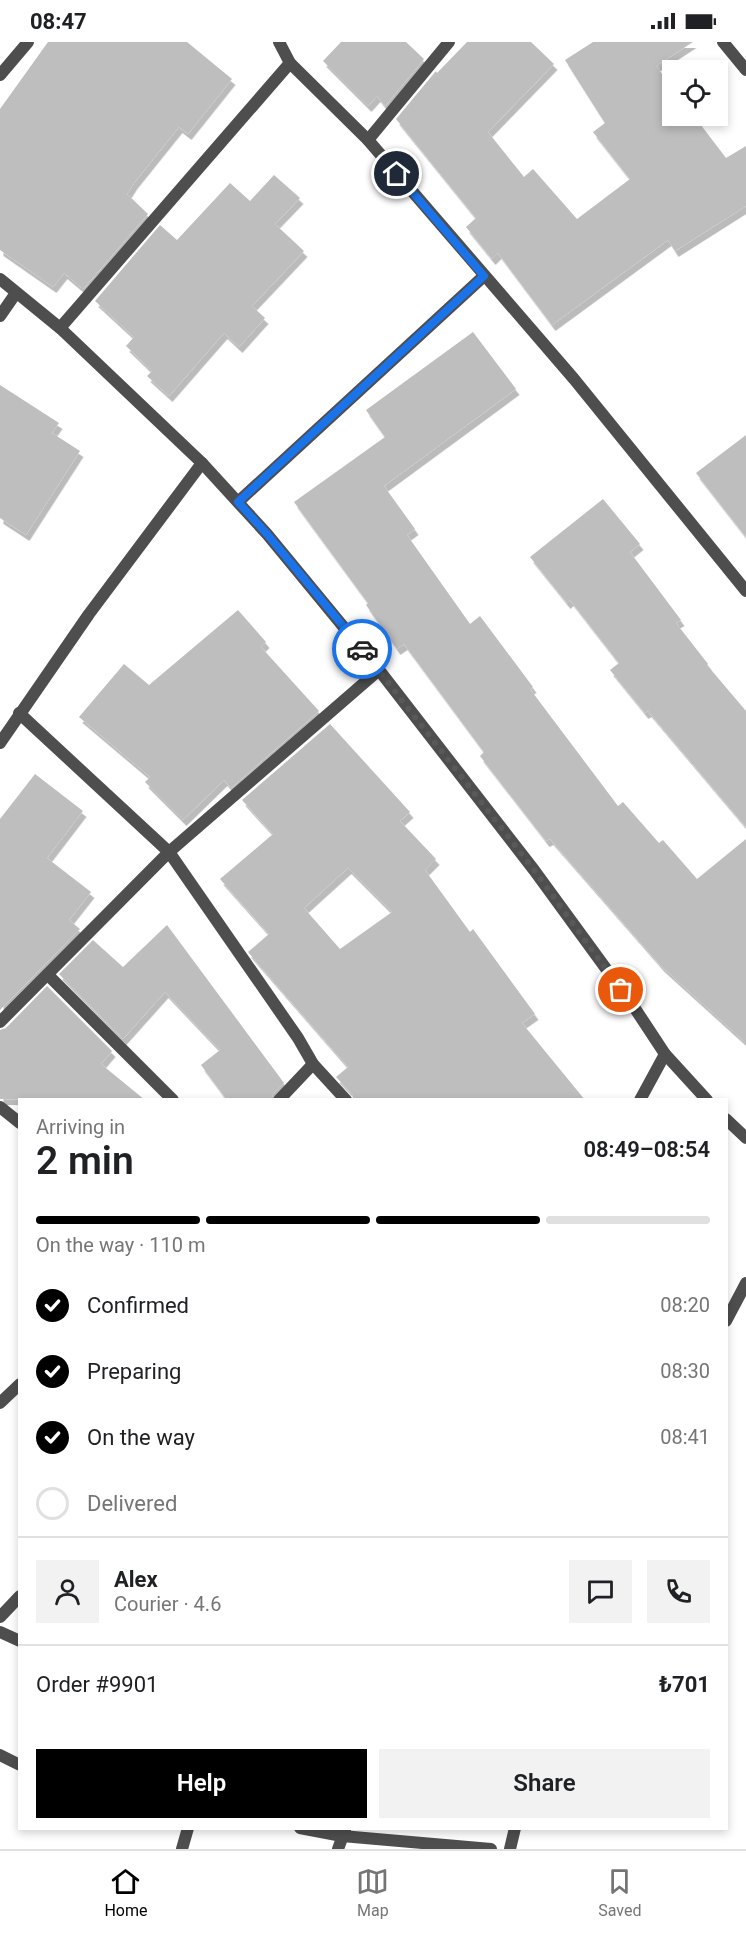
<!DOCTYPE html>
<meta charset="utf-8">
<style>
body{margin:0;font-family:Roboto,sans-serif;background:#f2f2f2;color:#202124;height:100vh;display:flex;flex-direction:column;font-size:22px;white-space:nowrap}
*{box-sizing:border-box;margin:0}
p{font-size:20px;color:#757577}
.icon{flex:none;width:33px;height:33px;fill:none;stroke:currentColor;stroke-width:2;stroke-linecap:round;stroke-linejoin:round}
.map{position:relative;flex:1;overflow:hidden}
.side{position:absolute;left:18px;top:1056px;width:710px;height:732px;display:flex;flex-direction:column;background:#fff;border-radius:0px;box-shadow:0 3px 9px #0003}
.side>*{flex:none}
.buttons{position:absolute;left:662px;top:18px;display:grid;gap:12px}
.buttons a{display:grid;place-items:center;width:66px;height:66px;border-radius:0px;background:#fff;box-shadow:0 3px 9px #0003;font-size:30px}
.pin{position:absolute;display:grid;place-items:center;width:51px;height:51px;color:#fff;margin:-26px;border:3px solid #fff;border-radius:50%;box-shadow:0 2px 6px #0007}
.courier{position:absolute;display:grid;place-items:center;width:60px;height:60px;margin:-30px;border:4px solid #1a73e8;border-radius:50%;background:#fff;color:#222;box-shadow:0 2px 8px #0007}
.summary em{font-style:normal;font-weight:600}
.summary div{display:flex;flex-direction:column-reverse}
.summary{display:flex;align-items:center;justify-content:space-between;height:102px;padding:0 18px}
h1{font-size:39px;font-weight:600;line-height:45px}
.bar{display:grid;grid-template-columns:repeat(4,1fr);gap:9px 6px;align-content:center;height:72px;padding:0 18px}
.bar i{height:8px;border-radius:4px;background:#e0e0e0}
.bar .selected{background:#000}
.bar p{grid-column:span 4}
.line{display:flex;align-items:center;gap:15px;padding:0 18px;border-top:2px solid #e0e0e0}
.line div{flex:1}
.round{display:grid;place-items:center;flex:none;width:63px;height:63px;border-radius:0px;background:#f2f2f2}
ol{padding:0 18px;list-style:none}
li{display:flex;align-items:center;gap:18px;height:66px}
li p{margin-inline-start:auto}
li .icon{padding:6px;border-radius:50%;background:#000;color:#fff;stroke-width:4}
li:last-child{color:#757577}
li i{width:33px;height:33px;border:3px solid #e0e0e0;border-radius:50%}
.action{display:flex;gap:12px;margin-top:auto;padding:12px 18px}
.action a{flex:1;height:69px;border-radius:0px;background:#000;color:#fff;font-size:24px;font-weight:600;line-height:69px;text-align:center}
.action a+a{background:#f2f2f2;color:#202124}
.status{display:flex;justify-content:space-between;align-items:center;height:42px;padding:0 30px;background:#fff;direction:ltr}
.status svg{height:16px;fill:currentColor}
.menu{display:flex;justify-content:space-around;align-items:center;height:84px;border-top:2px solid #e0e0e0;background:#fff;font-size:16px;color:#757577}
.menu a{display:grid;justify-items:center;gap:3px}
.menu .selected{color:#000}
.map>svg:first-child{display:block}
.building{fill:#bebebe;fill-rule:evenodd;filter:url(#shadow)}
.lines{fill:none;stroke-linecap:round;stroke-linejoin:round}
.minor{stroke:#4e4e4e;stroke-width:12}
.tertiary{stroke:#4e4e4e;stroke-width:12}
.done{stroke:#595959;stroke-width:6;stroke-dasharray:0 10.8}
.route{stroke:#1a73e8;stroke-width:8}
</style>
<div class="status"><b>08:47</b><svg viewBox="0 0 49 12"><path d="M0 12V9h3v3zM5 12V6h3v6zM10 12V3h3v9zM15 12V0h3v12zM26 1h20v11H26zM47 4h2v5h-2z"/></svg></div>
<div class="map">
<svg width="746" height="1807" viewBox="0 0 746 1807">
<defs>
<filter id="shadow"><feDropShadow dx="3.5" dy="6" stdDeviation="0" flood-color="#0004"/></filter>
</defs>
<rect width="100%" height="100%" fill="#fff"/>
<g class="building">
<polygon points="48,0 187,0 232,37 188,92 179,85 134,141 127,152 148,172 83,247 64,231 53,245 0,208 0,67"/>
<polygon points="341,0 406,0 424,17 385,64 377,54 368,64 323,19"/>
<polygon points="467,0 531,0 554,22 488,90 524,135 533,127 577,177 630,137 593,90 605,81 565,18 593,0 693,0 656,24 672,45 672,74 694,74 726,116 746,104 746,164 675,209 668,198 552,283 498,211 492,217 466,185 476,176 396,77 436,29 437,31"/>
<polygon points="274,133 300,156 275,182 304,209 252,264 265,276 239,305 224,291 169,354 147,334 152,329 126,304 134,295 95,259 160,183 177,198 230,141 250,159"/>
<polygon points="473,290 516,347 384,444 415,487 407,493 470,582 480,574 533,645 530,647 618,764 623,760 659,801 663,798 697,837 746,797 746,1001 661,924 550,797 546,799 480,714 484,710 404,602 397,607 366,563 368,561 294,460 385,395 366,368"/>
<polygon points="0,343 59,381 52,391 80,409 26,493 0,476"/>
<polygon points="746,393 746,495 696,431"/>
<polygon points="603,457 640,502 630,510 681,578 676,581 708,622 707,623 746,669 746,785 648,669 645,671 610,628 619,621 570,558 567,561 530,515"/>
<polygon points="238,568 266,600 261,605 319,669 231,746 224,738 183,778 145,740 150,735 79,675 124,622 149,643"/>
<path d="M330,682L410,770L400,779L436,817L425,828L470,890L473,887L535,972L522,981L585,1058H354L352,1052L336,1035L348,1025L248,910L269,892L220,837L273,792L242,758ZM348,826L392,870L340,907L304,866Z"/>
<polygon points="35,732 83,769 47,816 91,850 69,878 80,887 0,968 0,777"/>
<polygon points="167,883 284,1041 273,1052 271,1058 227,1058 201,1023 220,1008 165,950 123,997 59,932 93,898 123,925"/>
<polygon points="47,944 112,1009 101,1022 145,1058 0,1057 0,988 6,986"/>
</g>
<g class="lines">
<g class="minor">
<polyline points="723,0 746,28"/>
<polyline points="0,33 28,0"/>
<polyline points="368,98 449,0"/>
<polyline points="0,237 60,286 202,421 267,492 379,628 534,828 634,965 665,1012 707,1058"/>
<polyline points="0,274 16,251"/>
<polyline points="60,286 290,21"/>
<polyline points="238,460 484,234"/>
<polyline points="19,671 169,810 298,996 313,1022 346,1058"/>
<polyline points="0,701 89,572 202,421"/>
<polyline points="48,933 173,1058"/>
<polyline points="0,980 169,810 379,628"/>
<polyline points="279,1058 313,1022"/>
<polyline points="640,1058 665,1012"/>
<polyline points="0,1065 20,1081"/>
<polyline points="726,1077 746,1096"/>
<polyline points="726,1279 746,1241"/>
<polyline points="0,1361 20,1342"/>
<polyline points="0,1575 20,1554"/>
<polyline points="0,1590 20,1599"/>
<polyline points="0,1713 20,1723"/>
<polyline points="300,1786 342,1794 491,1807"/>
<polyline points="182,1807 188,1786"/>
<polyline points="338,1807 345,1788"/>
<polyline points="510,1807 515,1786"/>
</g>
<polyline class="tertiary" points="279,0 290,21 368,98 574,337 746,549"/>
</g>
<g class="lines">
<polyline class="done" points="362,607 534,828 621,948"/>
<polyline class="route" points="362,607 267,492 238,460 484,234 397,132"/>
</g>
</svg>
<div class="buttons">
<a><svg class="icon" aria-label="locate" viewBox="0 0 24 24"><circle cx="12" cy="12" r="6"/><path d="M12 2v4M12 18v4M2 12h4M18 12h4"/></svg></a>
</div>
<div class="pin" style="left:621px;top:948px;background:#ea580c"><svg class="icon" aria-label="bag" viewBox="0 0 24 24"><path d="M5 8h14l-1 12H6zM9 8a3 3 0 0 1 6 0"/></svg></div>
<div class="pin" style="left:397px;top:132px;background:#1f2937"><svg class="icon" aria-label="home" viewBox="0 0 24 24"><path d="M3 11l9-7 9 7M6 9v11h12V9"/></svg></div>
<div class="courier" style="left:362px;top:607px"><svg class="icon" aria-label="car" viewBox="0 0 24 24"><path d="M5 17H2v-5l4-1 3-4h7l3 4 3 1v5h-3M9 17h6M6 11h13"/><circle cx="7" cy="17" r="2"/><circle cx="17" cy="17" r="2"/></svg></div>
<section class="side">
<div class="summary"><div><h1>2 min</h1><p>Arriving in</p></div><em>08:49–08:54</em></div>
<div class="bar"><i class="selected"></i><i class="selected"></i><i class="selected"></i><i></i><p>On the way · 110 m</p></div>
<ol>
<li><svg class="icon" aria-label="check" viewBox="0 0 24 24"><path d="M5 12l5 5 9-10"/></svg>Confirmed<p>08:20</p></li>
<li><svg class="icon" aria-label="check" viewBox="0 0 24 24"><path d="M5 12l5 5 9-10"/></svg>Preparing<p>08:30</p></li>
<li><svg class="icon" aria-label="check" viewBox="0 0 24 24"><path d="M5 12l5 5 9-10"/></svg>On the way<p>08:41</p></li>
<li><i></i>Delivered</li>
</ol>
<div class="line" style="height:108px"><a class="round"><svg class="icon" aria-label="person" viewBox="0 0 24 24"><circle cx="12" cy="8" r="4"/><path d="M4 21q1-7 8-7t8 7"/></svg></a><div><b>Alex</b><p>Courier · 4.6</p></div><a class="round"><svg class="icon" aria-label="chat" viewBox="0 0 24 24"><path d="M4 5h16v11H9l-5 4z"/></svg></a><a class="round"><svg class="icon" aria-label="phone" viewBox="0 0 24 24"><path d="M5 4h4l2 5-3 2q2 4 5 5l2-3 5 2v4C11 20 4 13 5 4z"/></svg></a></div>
<div class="line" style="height:78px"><div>Order #9901</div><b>₺701</b></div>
<div class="action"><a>Help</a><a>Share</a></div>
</section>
</div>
<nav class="menu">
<a class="selected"><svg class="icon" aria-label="home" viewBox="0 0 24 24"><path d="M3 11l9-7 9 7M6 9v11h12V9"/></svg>Home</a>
<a><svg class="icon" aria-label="map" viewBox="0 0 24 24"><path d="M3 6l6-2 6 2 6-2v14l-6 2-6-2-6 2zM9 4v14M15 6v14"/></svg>Map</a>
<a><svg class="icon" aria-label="saved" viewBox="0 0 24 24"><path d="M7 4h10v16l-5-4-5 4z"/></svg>Saved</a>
</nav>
